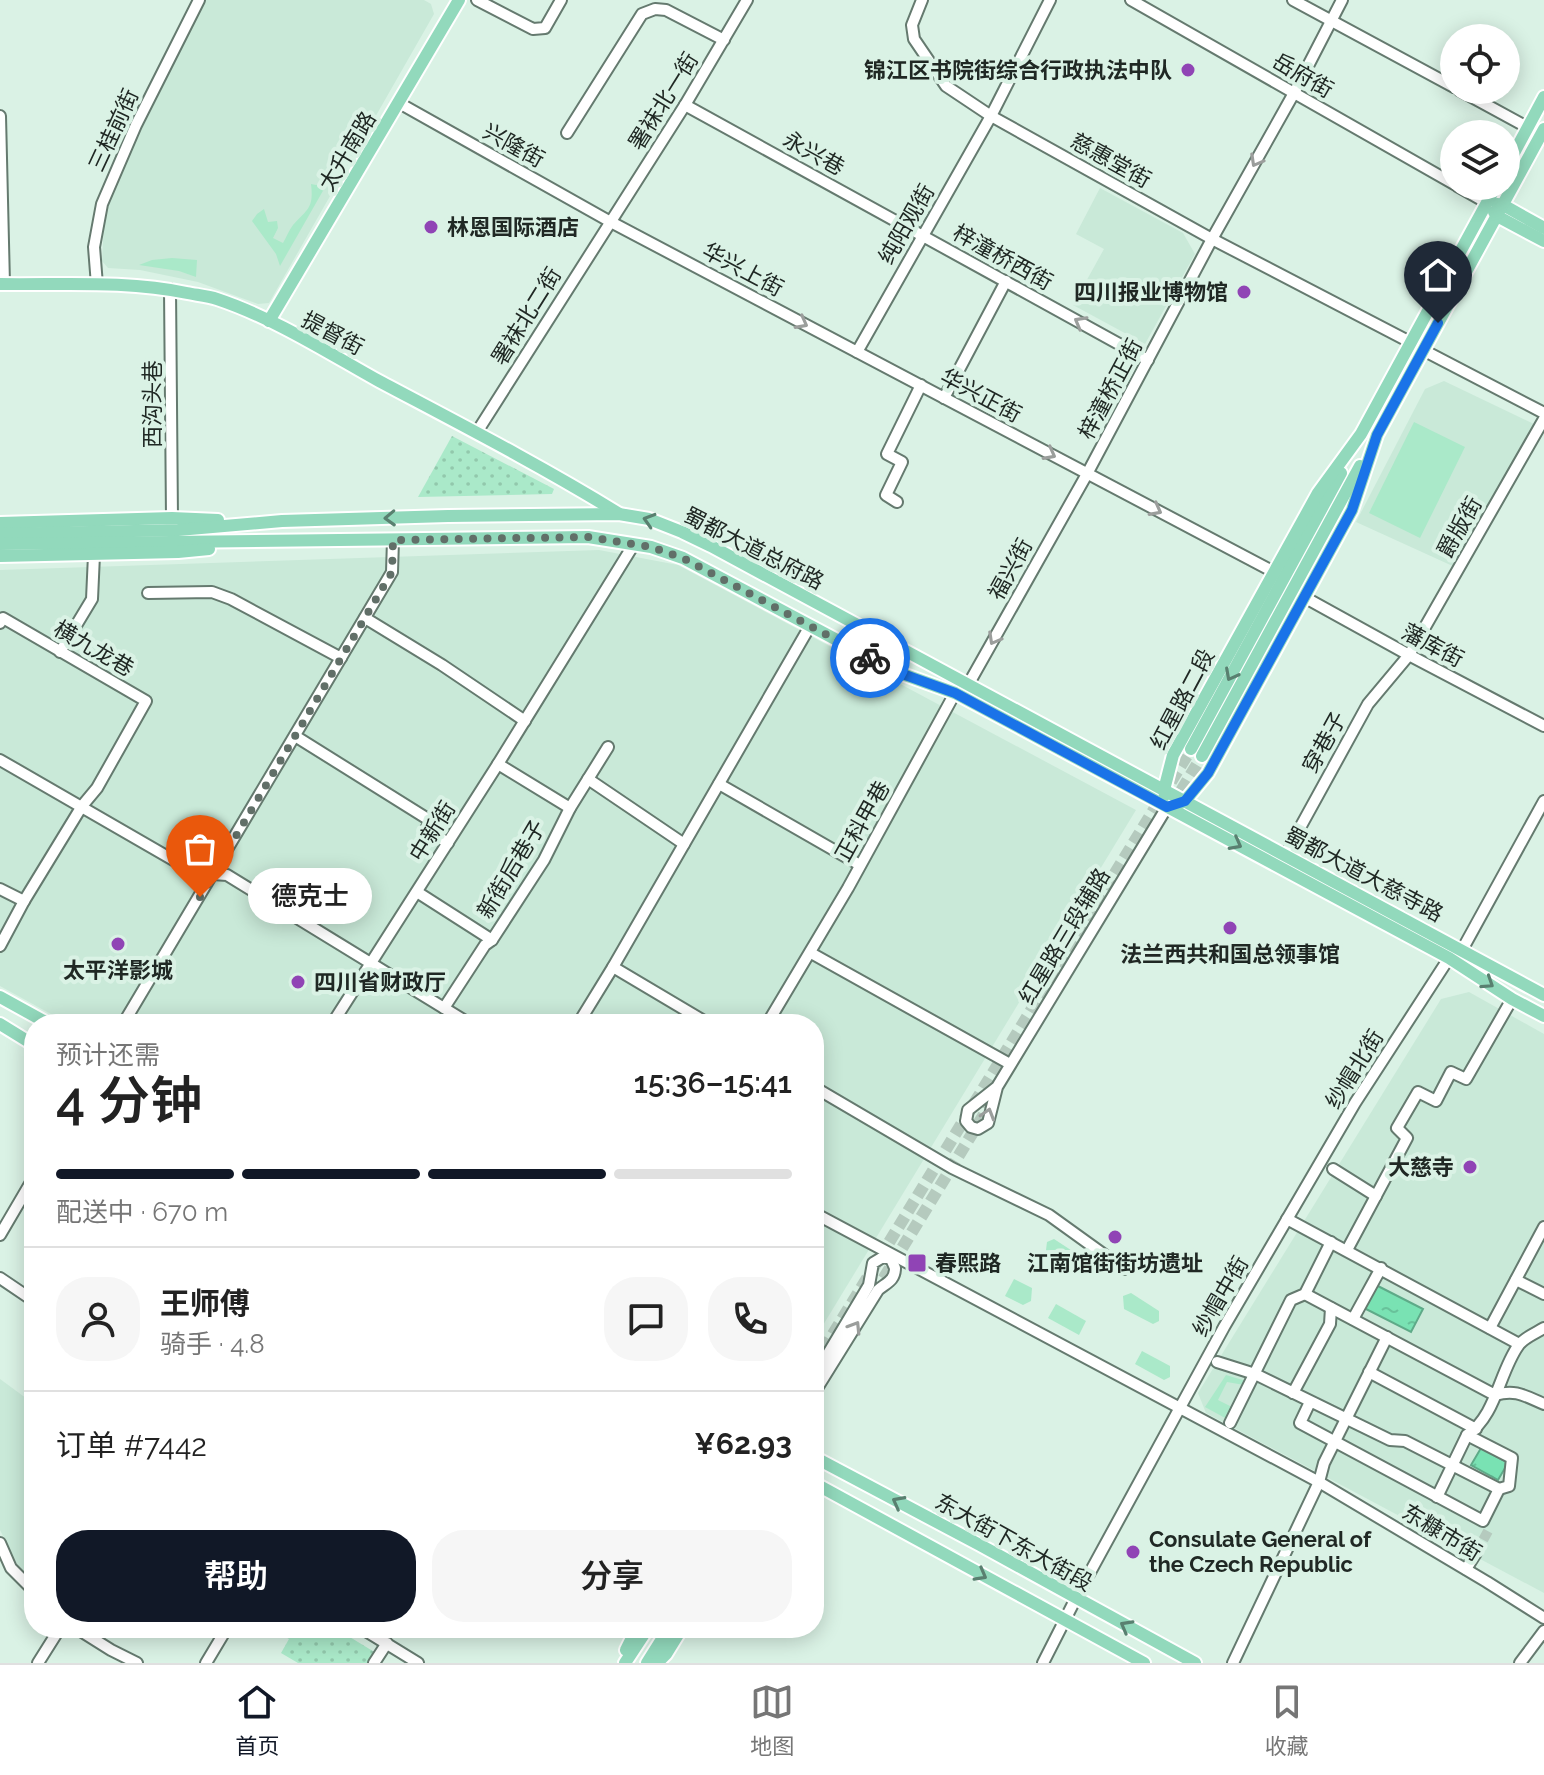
<!DOCTYPE html>
<html lang="zh">
<meta charset="utf-8">
<style>
body{margin:0;font-family:Raleway,"Noto Sans SC",sans-serif;background:#f6f6f6;color:#222;height:100vh;display:flex;flex-direction:column;font-size:30px;white-space:nowrap}
*{box-sizing:border-box;margin:0}
p{font-size:26px;color:#767676}
.icon{flex:none;width:44px;height:44px;fill:none;stroke:currentColor;stroke-width:2;stroke-linecap:round;stroke-linejoin:round}
.map{position:relative;flex:1;overflow:hidden}
.panel{position:absolute;left:24px;top:1014px;width:800px;height:624px;display:flex;flex-direction:column;background:#fff;border-radius:32px;box-shadow:0 4px 20px #0003}
.panel>*{flex:none}
.controls{position:absolute;left:1440px;top:24px;display:grid;gap:16px}
.controls a{display:grid;place-items:center;width:80px;height:80px;border-radius:50%;background:#fff;box-shadow:0 4px 20px #0003;font-size:40px}
.pin{position:absolute;display:grid;place-items:center;width:68px;height:68px;color:#fff;margin:-82px -34px;border-radius:50% 50% 50% 0;rotate:-45deg;box-shadow:0 0 8px #0007}
.pin .icon{rotate:45deg}
.courier{position:absolute;display:grid;place-items:center;width:80px;height:80px;margin:-40px;border:6px solid #1a73e8;border-radius:50%;background:#fff;color:#222;box-shadow:0 2px 10px #0007}
.bubble{position:absolute;height:56px;border-radius:28px;background:#fff;box-shadow:0 4px 20px #0003;font-size:26px;font-weight:600;line-height:56px;text-align:center}
.overview em{font-style:normal;font-weight:600}
.overview div{display:flex;flex-direction:column-reverse}
.overview{display:flex;align-items:center;justify-content:space-between;height:136px;padding:0 32px}
h1{font-size:52px;font-weight:600;line-height:60px}
.bar{display:grid;grid-template-columns:repeat(4,1fr);gap:12px 8px;align-content:center;height:96px;padding:0 32px}
.bar i{height:10px;border-radius:6px;background:#e0e0e0}
.bar .current{background:#111827}
.bar p{grid-column:span 4}
.line{display:flex;align-items:center;gap:20px;padding:0 32px;border-top:2px solid #e0e0e0}
.line div{flex:1}
.round{display:grid;place-items:center;flex:none;width:84px;height:84px;border-radius:32px;background:#f6f6f6}
.cta{display:flex;gap:16px;margin-top:auto;padding:16px 32px}
.cta a{flex:1;height:92px;border-radius:32px;background:#111827;color:#fff;font-size:32px;font-weight:600;line-height:92px;text-align:center}
.cta a+a{background:#f6f6f6;color:#222}
.menu{display:flex;justify-content:space-around;align-items:center;height:112px;border-top:2px solid #e0e0e0;background:#fff;font-size:22px;color:#767676}
.menu a{display:grid;justify-items:center;gap:4px}
.menu .current{color:#111827}
.map>svg:first-child{display:block}
.built{fill:#c9e9d8}
.green{fill:#aae9c9}
.park{fill:url(#park-dots)}
.water{fill:url(#water-ripples);stroke:#5eaa88;stroke-width:2}
.lines{fill:none;stroke-linecap:round;stroke-linejoin:round}
.minor-tunnel{stroke:#b5cabe;stroke-width:10;stroke-dasharray:10 5;stroke-linecap:butt}
.major-tunnel{stroke:#b5cabe;stroke-width:12;stroke-dasharray:12 6;stroke-linecap:butt}
.minor-casing{stroke:#657a6f;stroke-width:14}
.major-casing{stroke:#fff;stroke-width:16}
.minor{stroke:#fff;stroke-width:10}
.major{stroke:#92d9bc;stroke-width:12}
.oneway{stroke:#9b9e9c}
.oneway2{stroke:#598070}
.done{stroke:#616f68;stroke-width:8;stroke-dasharray:0 14.4}
.route{stroke:#1a73e8;stroke-width:10}
.poi-dot{fill:#9044b5;stroke:#daf2e5;stroke-width:3}
.labels{text-anchor:middle;stroke-width:8;stroke-linejoin:round;paint-order:stroke}
.poi-label{font-size:22px;font-weight:bold;fill:#202824;stroke:#daf2e5;text-anchor:start}
.street-label{font-size:22px;fill:#202824;stroke:#daf2e5}
</style>
<div class="map">
<svg width="1544" height="1663" viewBox="0 0 1544 1663">
<defs>
<pattern id="park-dots" width="8" height="8" patternUnits="userSpaceOnUse" patternTransform="scale(2)"><rect width="8" height="8" fill="#aae9c9"/><path d="M2 2h.1M6 6h.1" fill="none" stroke="#92c8ac" stroke-width="1.8" stroke-linecap="round"/></pattern>
<pattern id="water-ripples" width="26" height="14" patternUnits="userSpaceOnUse" patternTransform="scale(2)"><rect width="26" height="14" fill="#79e2b3"/><path d="M2 4q2-2 4 0t4 0M15 11q2-2 4 0t4 0" fill="none" stroke="#68c29a"/></pattern>
</defs>
<rect width="100%" height="100%" fill="#daf2e5"/>
<g class="built">
<polygon points="206,0 424,0 431,4 434,14 269,303 258,304 198,282 140,270 108,268 102,261 104,223 110,200 128,156"/>
<polygon points="1100,188 1183,233 1195,254 1145,344 1073,305 1104,249 1076,234"/>
<polygon points="1444,381 1534,424 1457,568 1356,522 1425,389"/>
<polygon points="599,550 678,565 1136,810 814,1340 814,1024 69,1024 0,986 0,570"/>
<polygon points="1469,992 1544,1034 1544,1593 1206,1413 1198,1393 1441,999"/>
<polygon points="0,1379 34,1404 34,1581 18,1566 0,1530"/>
</g>
<g class="green">
<path d="M328,182L280,266L276,254L252,221L257,214L264,209L268,222L277,221L278,228L273,238L283,243C286,238 289,230 293,225C307,209 314,209 311,184L316,185Z"/>
<polygon points="172,258 197,260 196,277 179,271 139,265 152,260"/>
<polygon points="1414,422 1465,447 1420,538 1369,513"/>
<polygon points="1054,1239 1083,1258 1083,1268 1074,1274 1045,1258 1047,1242"/>
<polygon points="1014,1279 1032,1288 1031,1301 1023,1305 1005,1296"/>
<polygon points="1131,1293 1159,1311 1159,1321 1153,1324 1124,1309 1123,1296"/>
<polygon points="1056,1304 1086,1321 1079,1335 1048,1318"/>
<polygon points="1142,1351 1170,1366 1170,1377 1164,1380 1135,1364"/>
<polygon points="1226,1375 1246,1381 1244,1385 1227,1382 1218,1400 1232,1407 1227,1419 1205,1407"/>
</g>
<g class="park">
<polygon points="452,436 554,489 552,494 418,497"/>
<polygon points="269,1628 335,1628 376,1653 370,1663 298,1663 281,1653 289,1639"/>
</g>
<g class="water">
<polygon points="1374,1284 1423,1309 1411,1332 1362,1307"/>
<polygon points="1481,1448 1508,1463 1498,1480 1471,1465"/>
</g>
<g class="lines">
<polyline class="minor-tunnel" points="1476,1553 1488,1531"/>
<g class="major-tunnel">
<polyline points="1172,806 1202,756"/>
<polyline points="874,1294 994,1098"/>
<polyline points="814,1365 1191,749"/>
</g>
<defs>
<g id="minor">
<polyline points="477,0 533,29 545,28 561,0"/>
<polyline points="922,0 912,25 914,39 946,86 991,116 1212,239 1410,342"/>
<polyline points="1131,0 1454,184"/>
<polyline points="1293,0 1454,87"/>
<polyline points="1459,90 1527,127"/>
<polyline points="399,103 609,221 1274,572"/>
<polyline points="685,105 1148,360"/>
<polyline points="0,116 4,284"/>
<polyline points="567,133 642,14 655,9 666,10 724,40"/>
<polyline points="1457,186 1487,203"/>
<polyline points="97,285 94,247 102,204 136,125 199,0"/>
<polyline points="170,289 172,518"/>
<polyline points="1423,350 1544,413"/>
<polyline points="857,352 991,116 1050,0"/>
<polyline points="944,398 1006,281"/>
<polyline points="477,432 685,105 747,0"/>
<polyline points="897,502 886,495 902,462 887,454 921,385"/>
<polyline points="148,593 212,592 231,599 341,658"/>
<polyline points="1304,597 1409,655 1544,726"/>
<polyline points="365,618 442,665 525,721"/>
<polyline points="0,623 3,618 146,701 97,788 82,806 24,901 0,946"/>
<polyline points="60,652 92,599 94,555"/>
<polyline points="968,685 1087,474 1212,239 1294,93 1342,0"/>
<polyline points="295,736 431,821 426,829 448,843"/>
<polyline points="0,760 182,865 213,874 227,875 470,1024"/>
<polyline points="498,764 570,808"/>
<polyline points="588,779 684,844"/>
<polyline points="719,784 860,865"/>
<polyline points="1285,855 1368,704 1409,655 1544,419"/>
<polyline points="0,889 24,901"/>
<polyline points="417,892 492,940"/>
<polyline points="811,953 1010,1064"/>
<polyline points="613,967 709,1024"/>
<polyline points="444,1008 485,945 492,940 544,860 570,808 608,747"/>
<polyline points="123,1024 392,572 393,540"/>
<polyline points="332,1024 498,764 634,544"/>
<polyline points="578,1024 613,967 810,626"/>
<polyline points="767,1024 848,888 955,693"/>
<polyline points="814,1087 952,1168 1049,1215 1124,1269"/>
<polyline points="997,1087 968,1110 966,1121 971,1127 978,1129 988,1123 997,1087 1167,807"/>
<polyline points="1333,1169 1376,1196"/>
<polyline points="814,1213 1319,1482 1487,1582 1544,1618"/>
<polyline points="1287,1219 1519,1344"/>
<polyline points="0,1235 34,1177"/>
<polyline points="1347,1250 1407,1138 1397,1128 1418,1092 1436,1101 1451,1072 1466,1079 1512,999"/>
<polyline points="0,1278 34,1301"/>
<polyline points="1516,1280 1544,1294"/>
<path d="M1305,1294L1495,1395C1516,1389 1525,1396 1544,1404"/>
<polyline points="1353,1319 1381,1268"/>
<polyline points="1490,1328 1544,1227"/>
<polyline points="1217,1362 1255,1374 1390,1440 1405,1441 1499,1489 1483,1521 1300,1423 1310,1402"/>
<polyline points="1369,1372 1476,1429"/>
<path d="M814,1377L869,1285L873,1263L883,1257L891,1259L895,1268C895,1281 886,1283 878,1290L814,1393"/>
<polyline points="1293,1393 1330,1324 1331,1308"/>
<polyline points="1230,1423 1291,1300 1305,1294 1331,1242"/>
<polyline points="1467,1435 1512,1458 1509,1486 1499,1489"/>
<path d="M1437,1497L1467,1435C1496,1416 1499,1373 1518,1346C1523,1338 1536,1333 1544,1328"/>
<polyline points="0,1543 11,1568 34,1591"/>
<polyline points="1466,1569 1476,1553"/>
<polyline points="76,1628 111,1650 137,1663"/>
<polyline points="361,1628 418,1663"/>
<polyline points="38,1663 60,1628"/>
<polyline points="206,1663 227,1628"/>
<polyline points="374,1663 387,1643"/>
<polyline points="1043,1663 1076,1598 1224,1327 1355,1103 1449,958 1462,950 1544,801"/>
<polyline points="1233,1663 1319,1482 1324,1463 1387,1337"/>
<polyline points="1520,1663 1544,1631"/>
</g>
<g id="major">
<polyline points="1506,168 1544,97"/>
<polyline points="1497,204 1503,205 1544,228"/>
<polyline points="1494,212 1497,216 1544,241"/>
<path d="M0,284C62,285 126,280 187,293C197,295 208,296 217,299C274,318 327,352 379,381C460,424 540,465 618,513"/>
<polyline points="269,321 459,0"/>
<polyline points="0,523 172,518 218,520"/>
<polyline points="0,534 178,530 282,521 448,516 619,514 649,519 682,532 711,546 1544,995"/>
<polyline points="0,544 588,537 651,547 683,558 897,672 955,693 1449,958 1512,999 1544,1016"/>
<polyline points="0,556 178,552 209,549"/>
<polyline points="1191,749 1341,473"/>
<polyline points="1202,756 1360,466"/>
<polyline points="1165,795 1164,790 1173,755 1318,493 1361,434 1496,186"/>
<polyline points="1181,803 1185,801 1208,773 1352,510 1377,435 1544,129"/>
<polyline points="0,997 49,1024"/>
<polyline points="0,1024 34,1045"/>
<polyline points="814,1457 980,1545 1195,1663"/>
<polyline points="814,1483 1144,1663"/>
<polyline points="626,1650 637,1628"/>
<polyline points="625,1663 648,1628"/>
<polyline points="647,1663 669,1628"/>
<polyline points="657,1663 666,1654 682,1628"/>
</g>
</defs>
<use href="#minor" class="minor-casing"/>
<use href="#major" class="major-casing"/>
<use href="#minor" class="minor"/>
<use href="#major" class="major"/>
</g>
<defs><path id="oneway-chevron" d="M-2-3.5L2.5 0L-2 3.5" fill="none" stroke-width="1.6" stroke-linecap="round" stroke-linejoin="round" transform="scale(2)"/></defs>
<g class="oneway">
<use href="#oneway-chevron" transform="translate(1256 161) rotate(119)"/>
<use href="#oneway-chevron" transform="translate(1080 322) rotate(-151)"/>
<use href="#oneway-chevron" transform="translate(802 323) rotate(28)"/>
<use href="#oneway-chevron" transform="translate(1050 454) rotate(28)"/>
<use href="#oneway-chevron" transform="translate(1156 510) rotate(28)"/>
<use href="#oneway-chevron" transform="translate(994 639) rotate(119)"/>
<use href="#oneway-chevron" transform="translate(988 1114) rotate(-73)"/>
<use href="#oneway-chevron" transform="translate(855 1327) rotate(-58)"/>
</g>
<g class="oneway2">
<use href="#oneway-chevron" transform="translate(390 518) rotate(178)"/>
<use href="#oneway-chevron" transform="translate(649 520) rotate(-163)"/>
<use href="#oneway-chevron" transform="translate(1231 675) rotate(118)"/>
<use href="#oneway-chevron" transform="translate(1236 844) rotate(28)"/>
<use href="#oneway-chevron" transform="translate(1488 983) rotate(33)"/>
<use href="#oneway-chevron" transform="translate(898 1502) rotate(-152)"/>
<use href="#oneway-chevron" transform="translate(981 1575) rotate(29)"/>
<use href="#oneway-chevron" transform="translate(1126 1626) rotate(-151)"/>
</g>
<g class="lines">
<polyline class="done" points="200,897 392,572 393,540 588,537 651,547 683,558 870,658"/>
<polyline class="route" points="870,658 897,672 955,693 1167,807 1185,801 1208,773 1352,510 1377,435 1438,323"/>
</g>
<g class="poi-dot">
<circle cx="1188" cy="70" r="8"/>
<circle cx="431" cy="227" r="8"/>
<circle cx="1244" cy="292" r="8"/>
<circle cx="1230" cy="928" r="8"/>
<circle cx="118" cy="944" r="8"/>
<circle cx="298" cy="982" r="8"/>
<circle cx="1470" cy="1167" r="8"/>
<circle cx="1115" cy="1237" r="8"/>
<rect x="907" y="1253" width="20" height="20" rx="4"/>
<circle cx="1133" cy="1552" r="8"/>
</g>
<g class="labels">
<g class="poi-label">
<text x="1172" y="78" text-anchor="end">锦江区书院街综合行政执法中队</text>
<text x="447" y="235">林恩国际酒店</text>
<text x="1228" y="300" text-anchor="end">四川报业博物馆</text>
<text x="1230" y="962" text-anchor="middle">法兰西共和国总领事馆</text>
<text x="118" y="978" text-anchor="middle">太平洋影城</text>
<text x="314" y="990">四川省财政厅</text>
<text x="1454" y="1175" text-anchor="end">大慈寺</text>
<text x="935" y="1271">春熙路</text>
<text x="1115" y="1271" text-anchor="middle">江南馆街街坊遗址</text>
<text x="1149" y="1547">Consulate General of<tspan x="1149" dy="25">the Czech Republic</tspan></text>
</g>
<g class="street-label">
<text transform="translate(1303 75) rotate(30)" y="8">岳府街</text>
<text transform="translate(663 101) rotate(-58)" y="8">署袜北一街</text>
<text transform="translate(113 130) rotate(-65)" y="8">三桂前街</text>
<text transform="translate(514 145) rotate(29)" y="8">兴隆街</text>
<text transform="translate(347 151) rotate(-59)" y="8">太升南路</text>
<text transform="translate(814 153) rotate(29)" y="8">永兴巷</text>
<text transform="translate(1111 160) rotate(29)" y="8">慈惠堂街</text>
<text transform="translate(906 224) rotate(-60)" y="8">纯阳观街</text>
<text transform="translate(1003 257) rotate(29)" y="8">梓潼桥西街</text>
<text transform="translate(743 269) rotate(28)" y="8">华兴上街</text>
<text transform="translate(526 316) rotate(-58)" y="8">署袜北二街</text>
<text transform="translate(333 333) rotate(28)" y="8">提督街</text>
<text transform="translate(1110 389) rotate(-62)" y="8">梓潼桥正街</text>
<text transform="translate(981 395) rotate(28)" y="8">华兴正街</text>
<text transform="translate(152 404) rotate(-90)" y="8">西沟头巷</text>
<text transform="translate(1459 527) rotate(-60)" y="8">爵版街</text>
<text transform="translate(754 548) rotate(27)" y="8">蜀都大道总府路</text>
<text transform="translate(1010 569) rotate(-61)" y="8">福兴街</text>
<text transform="translate(1433 645) rotate(28)" y="8">藩库街</text>
<text transform="translate(94 648) rotate(30)" y="8">横九龙巷</text>
<text transform="translate(1182 699) rotate(-62)" y="8">红星路二段</text>
<text transform="translate(1324 742) rotate(-61)" y="8">穿巷子</text>
<text transform="translate(862 821) rotate(-61)" y="8">正科甲巷</text>
<text transform="translate(432 831) rotate(-58)" y="8">中新街</text>
<text transform="translate(511 869) rotate(-59)" y="8">新街后巷子</text>
<text transform="translate(1364 874) rotate(28)" y="8">蜀都大道大慈寺路</text>
<text transform="translate(1064 936) rotate(-59)" y="8">红星路三段辅路</text>
<text transform="translate(1354 1069) rotate(-58)" y="8">纱帽北街</text>
<text transform="translate(1220 1296) rotate(-60)" y="8">纱帽中街</text>
<text transform="translate(1442 1532) rotate(31)" y="8">东糠市街</text>
<text transform="translate(1014 1542) rotate(29)" y="8">东大街下东大街段</text>
</g>
</g>
</svg>
<div class="controls">
<a><svg class="icon" aria-label="locate" viewBox="0 0 24 24"><circle cx="12" cy="12" r="6"/><path d="M12 2v4M12 18v4M2 12h4M18 12h4"/></svg></a>
<a><svg class="icon" aria-label="layers" viewBox="0 0 24 24"><path d="M12 4l9 5-9 5-9-5zM3 14l9 5 9-5"/></svg></a>
</div>
<div class="pin" style="left:200px;top:897px;background:#ea580c"><svg class="icon" aria-label="bag" viewBox="0 0 24 24"><path d="M5 8h14l-1 12H6zM9 8a3 3 0 0 1 6 0"/></svg></div>
<div class="pin" style="left:1438px;top:323px;background:#1f2937"><svg class="icon" aria-label="home" viewBox="0 0 24 24"><path d="M3 11l9-7 9 7M6 9v11h12V9"/></svg></div>
<div class="courier" style="left:870px;top:658px"><svg class="icon" aria-label="bike" viewBox="0 0 24 24"><circle cx="6" cy="16" r="4"/><circle cx="18" cy="16" r="4"/><path d="M6 16l4-8h5l3 8M10 8l3 8H6M13 5h3"/></svg></div>
<div class="bubble" style="left:248px;top:868px;width:124px">德克士</div>
<section class="panel">
<div class="overview"><div><h1>4 分钟</h1><p>预计还需</p></div><em>15:36–15:41</em></div>
<div class="bar"><i class="current"></i><i class="current"></i><i class="current"></i><i></i><p>配送中 · 670 m</p></div>
<div class="line" style="height:144px"><a class="round"><svg class="icon" aria-label="person" viewBox="0 0 24 24"><circle cx="12" cy="8" r="4"/><path d="M4 21q1-7 8-7t8 7"/></svg></a><div><b>王师傅</b><p>骑手 · 4.8</p></div><a class="round"><svg class="icon" aria-label="chat" viewBox="0 0 24 24"><path d="M4 5h16v11H9l-5 4z"/></svg></a><a class="round"><svg class="icon" aria-label="phone" viewBox="0 0 24 24"><path d="M5 4h4l2 5-3 2q2 4 5 5l2-3 5 2v4C11 20 4 13 5 4z"/></svg></a></div>
<div class="line" style="height:104px"><div>订单 #7442</div><b>¥62.93</b></div>
<div class="cta"><a>帮助</a><a>分享</a></div>
</section>
</div>
<nav class="menu">
<a class="current"><svg class="icon" aria-label="home" viewBox="0 0 24 24"><path d="M3 11l9-7 9 7M6 9v11h12V9"/></svg>首页</a>
<a><svg class="icon" aria-label="map" viewBox="0 0 24 24"><path d="M3 6l6-2 6 2 6-2v14l-6 2-6-2-6 2zM9 4v14M15 6v14"/></svg>地图</a>
<a><svg class="icon" aria-label="saved" viewBox="0 0 24 24"><path d="M7 4h10v16l-5-4-5 4z"/></svg>收藏</a>
</nav>
